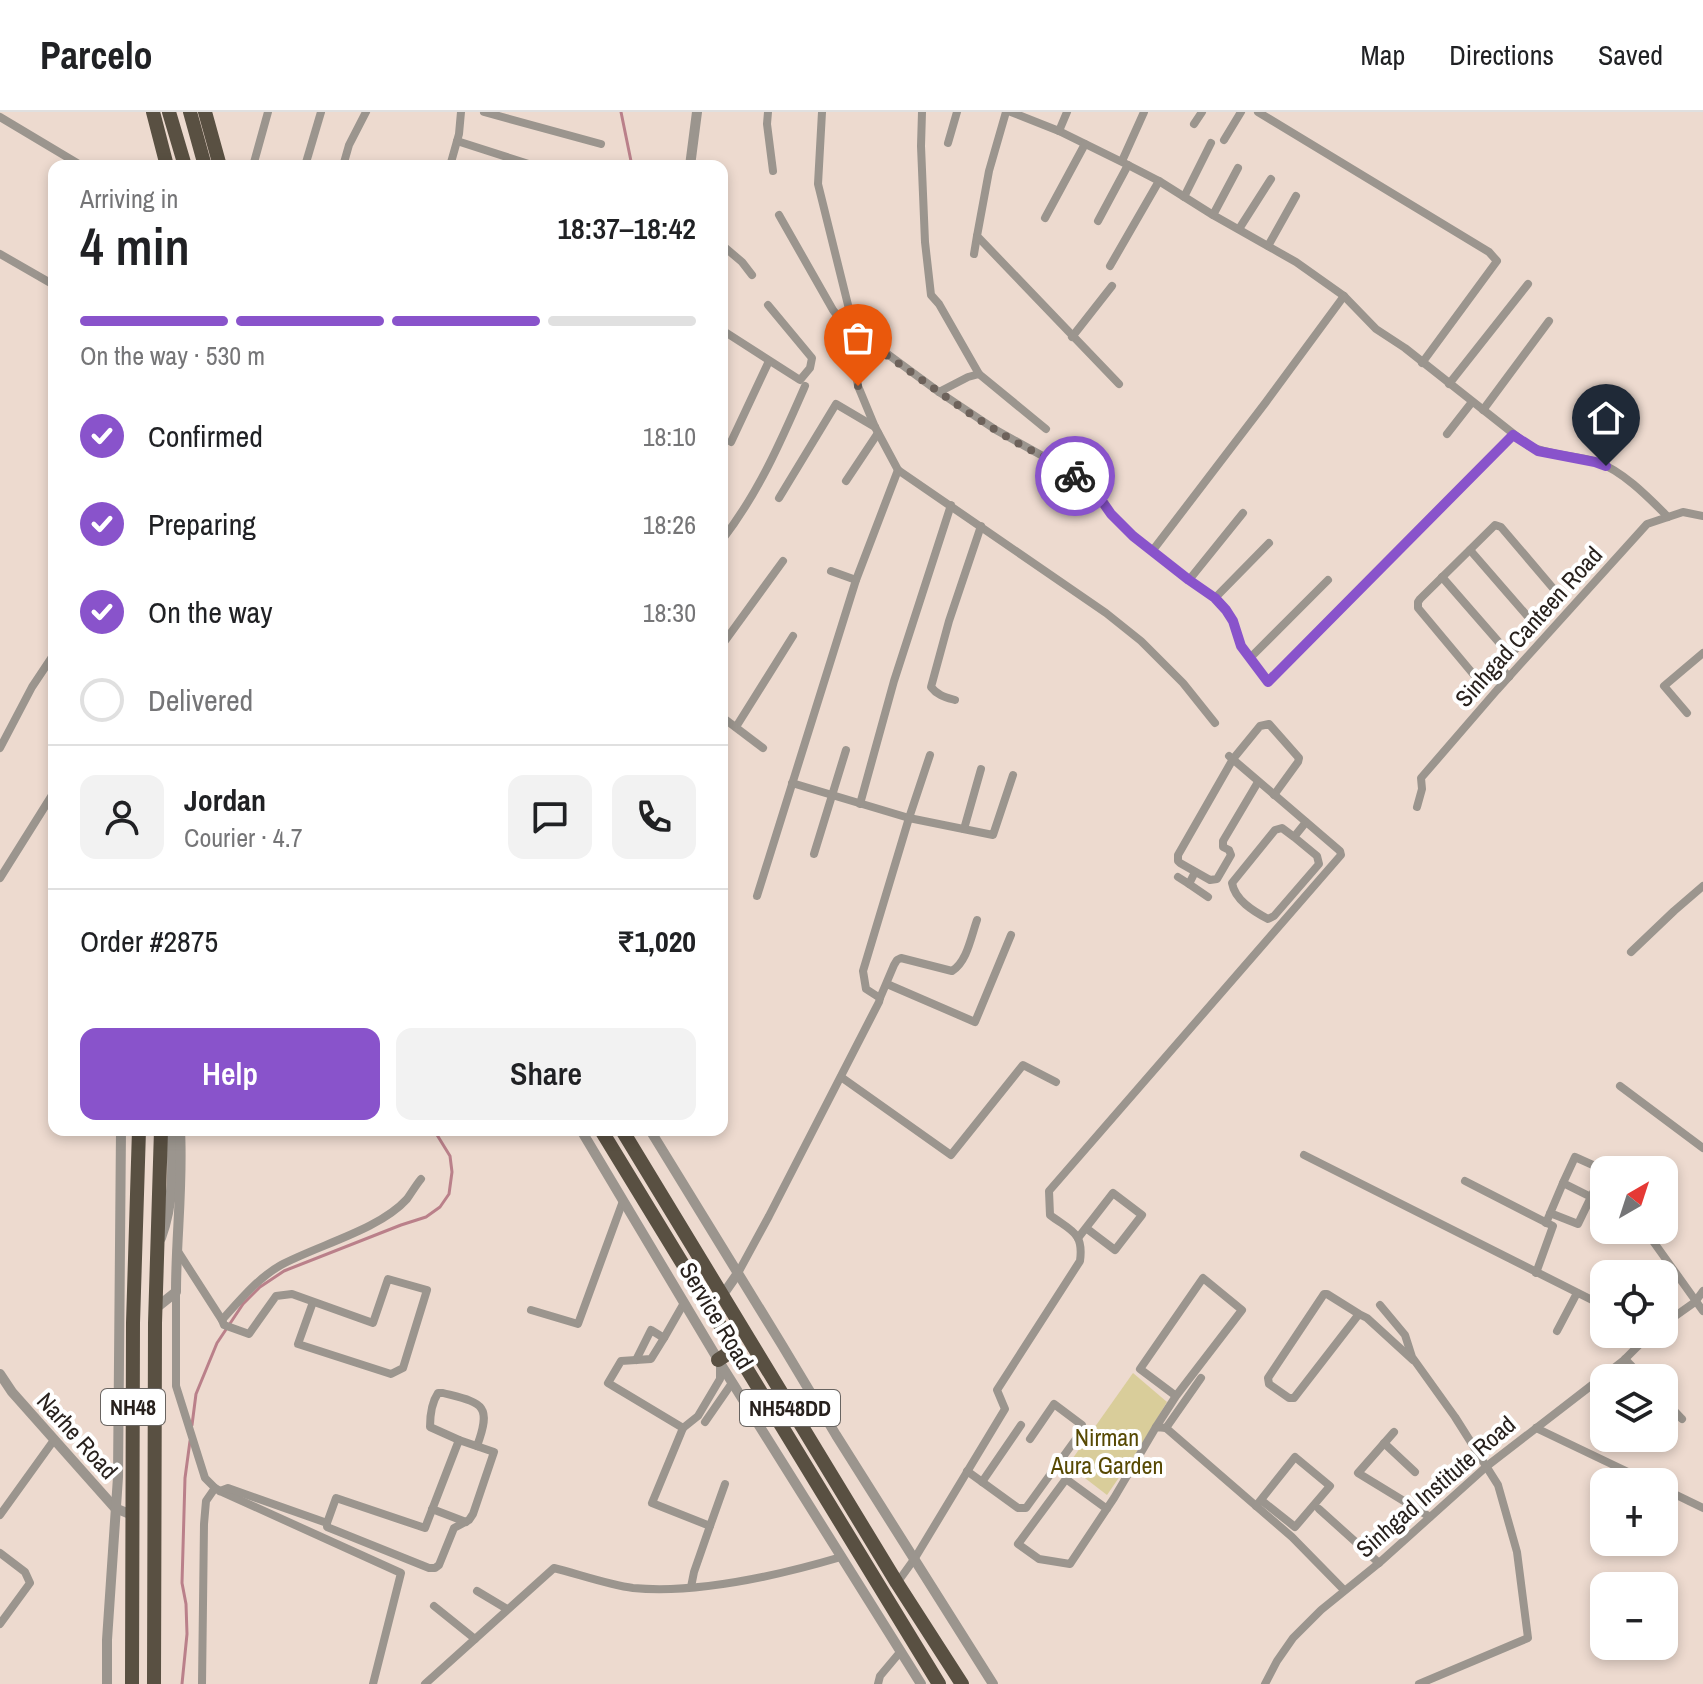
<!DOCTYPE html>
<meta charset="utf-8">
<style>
body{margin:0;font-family:"Archivo Narrow",sans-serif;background:#f2f2f2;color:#202124;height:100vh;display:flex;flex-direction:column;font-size:30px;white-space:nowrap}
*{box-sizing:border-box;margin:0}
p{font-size:26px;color:#757577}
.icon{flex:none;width:44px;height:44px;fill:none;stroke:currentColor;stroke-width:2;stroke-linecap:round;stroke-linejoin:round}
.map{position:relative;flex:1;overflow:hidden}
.side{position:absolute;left:48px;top:48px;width:680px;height:976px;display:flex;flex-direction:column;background:#fff;border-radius:16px;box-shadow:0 4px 12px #0003}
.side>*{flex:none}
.needle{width:52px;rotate:39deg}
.controls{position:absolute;left:1590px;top:1044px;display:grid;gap:16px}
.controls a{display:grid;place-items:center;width:88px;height:88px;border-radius:16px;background:#fff;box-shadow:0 4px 12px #0003;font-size:40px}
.pin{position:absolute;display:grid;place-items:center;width:68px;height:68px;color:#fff;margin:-82px -34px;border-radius:50% 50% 50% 0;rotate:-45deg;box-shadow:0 0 8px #0007}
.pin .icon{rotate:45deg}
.courier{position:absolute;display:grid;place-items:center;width:80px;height:80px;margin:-40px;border:6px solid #8953cb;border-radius:50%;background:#fff;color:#222;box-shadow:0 2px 10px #0007}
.head em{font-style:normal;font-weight:600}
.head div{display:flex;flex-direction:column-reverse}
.head{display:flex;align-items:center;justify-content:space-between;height:136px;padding:0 32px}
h1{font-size:52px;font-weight:600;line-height:60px}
.bar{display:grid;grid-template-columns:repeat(4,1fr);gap:12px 8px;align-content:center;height:96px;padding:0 32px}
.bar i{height:10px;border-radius:6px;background:#e0e0e0}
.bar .on{background:#8953cb}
.bar p{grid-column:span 4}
.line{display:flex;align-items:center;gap:20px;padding:0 32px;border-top:2px solid #e0e0e0}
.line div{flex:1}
.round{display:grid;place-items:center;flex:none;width:84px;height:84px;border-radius:16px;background:#f2f2f2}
ol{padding:0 32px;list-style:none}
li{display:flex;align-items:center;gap:24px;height:88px}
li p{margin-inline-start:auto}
li .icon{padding:8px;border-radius:50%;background:#8953cb;color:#fff;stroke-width:4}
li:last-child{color:#757577}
li i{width:44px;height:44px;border:4px solid #e0e0e0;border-radius:50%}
.cta{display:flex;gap:16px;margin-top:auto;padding:16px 32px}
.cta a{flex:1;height:92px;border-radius:16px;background:#8953cb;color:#fff;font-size:32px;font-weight:600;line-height:92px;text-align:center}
.cta a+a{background:#f2f2f2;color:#202124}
header{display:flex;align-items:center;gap:48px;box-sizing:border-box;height:112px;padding:0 40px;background:#fff;border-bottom:2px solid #e0e0e0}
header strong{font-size:38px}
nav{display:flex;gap:44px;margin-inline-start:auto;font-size:28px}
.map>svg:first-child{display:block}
.green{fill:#d9cd9a}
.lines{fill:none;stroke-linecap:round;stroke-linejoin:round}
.stream{stroke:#ba808a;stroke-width:3}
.minor{stroke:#9b958e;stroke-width:8}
.tertiary{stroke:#9b958e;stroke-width:10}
.trunk{stroke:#595042;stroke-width:14}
.done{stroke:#6d625b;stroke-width:8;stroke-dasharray:0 14.4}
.route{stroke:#8953cb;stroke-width:10}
.labels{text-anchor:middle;stroke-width:8;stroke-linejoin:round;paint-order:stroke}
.shield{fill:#fff;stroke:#686461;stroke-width:2}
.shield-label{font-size:22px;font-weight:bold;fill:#28211d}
.street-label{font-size:24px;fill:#28211d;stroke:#fff}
.park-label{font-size:24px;fill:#574903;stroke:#fff}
</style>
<header>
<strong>Parcelo</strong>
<nav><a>Map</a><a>Directions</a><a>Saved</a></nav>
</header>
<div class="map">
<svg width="1703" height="1572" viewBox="0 0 1703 1572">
<rect width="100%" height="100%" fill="#eddacf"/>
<polygon class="green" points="1133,1261 1167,1290 1138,1338 1107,1383 1068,1353"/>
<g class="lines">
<g class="stream">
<polyline points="621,0 632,54"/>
<polyline points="192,1313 196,1282 217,1231 243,1192 260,1175 284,1159 401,1113 426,1105 440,1095 449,1082 452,1060 450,1044 434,1018"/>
<polyline points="182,1572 187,1522 186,1492 182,1471 185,1366 190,1329"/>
</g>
<g class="minor">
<polyline points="484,0 601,32"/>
<polyline points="768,0 767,12 773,59"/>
<polyline points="822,0 818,72 850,201 849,219 882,238 939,280 996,318 1066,357 1095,379 1111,402 1133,424 1189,468 1215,486 1226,498 1233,509 1241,534 1268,570 1513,323"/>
<polyline points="922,0 921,34 925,130 931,183 939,192 979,262"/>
<polyline points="1006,0 989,59 977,124 1119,272"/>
<path d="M1011,0L1059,19L1128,53L1159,69L1213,103L1296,150L1344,184L1376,217L1405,236L1529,334C1551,344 1575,343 1597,350C1623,359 1649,386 1668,405"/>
<polyline points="1258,0 1489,140 1497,149 1422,251"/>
<polyline points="0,5 82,54"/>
<polyline points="1194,12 1202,0"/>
<polyline points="1059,19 1067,0"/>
<polyline points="1224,28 1241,0"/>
<polyline points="457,29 535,54"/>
<polyline points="948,31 957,0"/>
<polyline points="1122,49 1144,0"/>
<polyline points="253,54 268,0"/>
<polyline points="305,54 321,0"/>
<polyline points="343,54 349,33 366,0"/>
<polyline points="450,54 459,22 461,0"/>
<polyline points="1184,85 1211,31"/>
<polyline points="779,103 833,198 849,219 858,274 875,315 898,358 1106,501 1141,529 1183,571 1215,611"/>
<polyline points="1213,103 1238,56"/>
<polyline points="1045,106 1085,32"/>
<polyline points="1098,109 1128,53"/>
<polyline points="1239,117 1271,67"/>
<polyline points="722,133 742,150 752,163"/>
<polyline points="1268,134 1296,84"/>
<polyline points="0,142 54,173"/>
<polyline points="974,142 977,124"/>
<polyline points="1110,154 1159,69"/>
<polyline points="722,218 800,268 810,256 812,246 768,193"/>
<polyline points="1072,225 1112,174"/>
<polyline points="1449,272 1528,172"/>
<polyline points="939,280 968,265 979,262 1046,317"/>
<polyline points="1483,298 1549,209"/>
<polyline points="1447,322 1472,290"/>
<polyline points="731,330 769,249"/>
<polyline points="846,369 878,321"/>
<polyline points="779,386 836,292 875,315"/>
<path d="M722,428C759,380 781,329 805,274"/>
<polyline points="1153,438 1266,290 1344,184"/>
<polyline points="1470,438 1536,514"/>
<polyline points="831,459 856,468"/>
<polyline points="1442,465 1510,543 1499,553"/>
<polyline points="1189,468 1243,401"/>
<polyline points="1215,486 1269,431"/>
<polyline points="722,533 783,449"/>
<polyline points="1250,546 1328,468"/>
<polyline points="1509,565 1499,553 1484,568 1479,569 1418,496 1418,490 1420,487 1495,413 1501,415 1558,482 1559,491 1510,543"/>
<path d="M955,588C945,585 937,583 931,575L949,509L981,414"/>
<polyline points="1687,601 1664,574 1703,541"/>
<polyline points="722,605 763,636"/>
<polyline points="736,615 793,524"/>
<polyline points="0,636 32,575 54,542"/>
<polyline points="1258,670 1223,729 1223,735 1229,738 1231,743 1217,767 1210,768 1180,751 1178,749 1178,743 1233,647 1260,614 1269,612 1299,646 1298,650 1274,683"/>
<polyline points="792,671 909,706 993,723 1013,663"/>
<polyline points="860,692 894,569 951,393"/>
<polyline points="1417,695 1422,677 1421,666 1497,578 1647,412 1683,400 1703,404"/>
<polyline points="964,717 981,657"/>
<path d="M1294,725L1317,744L1319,752L1274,804L1268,807C1253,799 1235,788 1232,771L1275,718L1282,716L1294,725L1306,710"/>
<polyline points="814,742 846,638"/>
<polyline points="1178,765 1189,772 1195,760"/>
<polyline points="0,766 54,680"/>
<polyline points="1189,772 1208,785"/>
<polyline points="757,784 856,468 898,358"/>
<polyline points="1631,840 1674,799 1703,774"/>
<polyline points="887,872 975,910 1011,823"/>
<path d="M880,886L894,853L897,848L901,846L952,859C967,850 971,825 977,808"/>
<polyline points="841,965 951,1043 1023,953 1056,970"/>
<polyline points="1620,974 1703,1036"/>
<polyline points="1304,1043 1604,1194"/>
<polyline points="1465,1069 1553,1114 1536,1161"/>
<polyline points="1563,1071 1575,1045 1604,1058 1591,1085"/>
<polyline points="1546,1111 1563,1071 1591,1085 1578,1112 1550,1101"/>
<polyline points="1645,1118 1703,1199"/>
<polyline points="1078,1126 1113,1081 1142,1103 1115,1138 1086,1116"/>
<polyline points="177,1138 222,1208 224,1213 249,1222 276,1184 292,1182 373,1211 388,1167 427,1178 403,1256 391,1262 298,1232 313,1190"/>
<polyline points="738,1161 769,1104 879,890 880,886 866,877 863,859 909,706 930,643"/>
<polyline points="176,1180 176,1274 205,1366 215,1376 220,1379 401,1461 373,1572"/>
<polyline points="1380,1193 1405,1223 1412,1245 1455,1305 1498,1373 1517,1440 1528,1526 1419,1572"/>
<polyline points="531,1198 578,1212 623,1089"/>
<polyline points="1359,1202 1327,1182 1324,1182 1268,1266 1269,1272 1289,1286 1294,1286 1359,1202 1367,1206 1413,1248"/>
<path d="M222,1208C240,1188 258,1166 281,1153C318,1133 379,1118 407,1087C412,1080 416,1073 421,1067"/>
<polyline points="1664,1212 1695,1190 1703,1179"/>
<polyline points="1557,1219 1577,1181"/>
<polyline points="664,1226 651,1247 621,1249 608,1271 683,1316 698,1304 720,1267 720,1252"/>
<polyline points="1625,1247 1643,1266"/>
<polyline points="636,1248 651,1218 664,1226 684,1191"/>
<polyline points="1664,1288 1682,1307"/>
<polyline points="705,1310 732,1271"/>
<polyline points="1156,1315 1176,1284 1242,1198 1203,1166 1140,1257 1176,1284"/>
<polyline points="683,1316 652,1391 710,1414 725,1372"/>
<polyline points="1166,1316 1292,1425 1344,1478"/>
<polyline points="1166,1316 1201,1266"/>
<polyline points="1536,1316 1649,1370"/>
<polyline points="1394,1320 1358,1361 1430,1405"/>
<path d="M459,1328L430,1315C430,1304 432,1290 438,1281H443C481,1291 493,1291 477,1334"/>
<polyline points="1384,1331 1415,1360"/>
<polyline points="967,1359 1018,1396 1026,1396 1081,1320 1082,1313 1054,1292 1030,1327"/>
<polyline points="982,1370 1021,1313"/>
<polyline points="1664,1377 1703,1396"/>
<polyline points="220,1379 228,1376 327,1411 336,1386 425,1416 459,1328 494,1340 473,1402 469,1408 454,1416 439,1453 435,1456 429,1456 327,1415 327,1411"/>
<polyline points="1256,1394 1295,1345 1330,1374 1295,1415 1261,1388"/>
<polyline points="432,1397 466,1410"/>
<polyline points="1107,1397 1066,1367 1018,1432 1039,1447 1070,1452 1114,1386 1156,1315 1166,1316"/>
<polyline points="1319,1397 1379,1451"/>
<polyline points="0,1403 54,1328"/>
<polyline points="0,1441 25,1460 30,1471 0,1512"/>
<path d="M897,1471L915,1446L1005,1297L997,1278L1080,1149C1084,1120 1071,1119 1050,1103L1049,1079L1341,743L1340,739L1229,644"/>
<polyline points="691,1475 694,1460 710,1414"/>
<polyline points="477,1479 507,1497"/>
<polyline points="434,1494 475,1527"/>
<polyline points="202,1572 204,1412 206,1389 215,1376"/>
<path d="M425,1572L554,1456C578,1462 609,1473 633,1476C697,1482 780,1463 841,1445"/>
<polyline points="878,1572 880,1564 901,1539"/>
<polyline points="1265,1572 1277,1549 1293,1526 1321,1498 1379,1451 1487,1354 1623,1249 1650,1222"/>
</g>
<g class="tertiary">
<polyline points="690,54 697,0"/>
<polyline points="581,1018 720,1251 921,1572"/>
<polyline points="650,1018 782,1233 836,1323 993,1572"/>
<path d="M161,1126C174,1091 173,1055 171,1018"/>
<polyline points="722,1184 738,1161"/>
<path d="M156,1196L176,1180C176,1126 183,1072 180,1018"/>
<polyline points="0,1262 12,1280 115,1396 132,1403"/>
<polyline points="107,1572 107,1528 118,1365 121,1018"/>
</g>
<g class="trunk">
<polyline points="153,0 167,54"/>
<polyline points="169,0 185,54"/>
<polyline points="190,0 205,54"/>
<polyline points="205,0 220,54"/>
<polyline points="601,1018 939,1572"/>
<polyline points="622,1018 897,1471 962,1572"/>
<polyline points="718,1248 735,1237"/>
<polyline points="132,1572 133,1211 139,1018"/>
<polyline points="154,1572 155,1211 161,1018"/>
</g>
</g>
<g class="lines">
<path class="done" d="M858,274L849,219C899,249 944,286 994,317C1017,332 1042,343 1066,357L1075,364"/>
<polyline class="route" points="1075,364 1095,379 1111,402 1133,424 1189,468 1215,486 1226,498 1233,509 1241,534 1268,570 1513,323 1538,339 1595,350 1606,354"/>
</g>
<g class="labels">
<g class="shield">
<rect x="101" y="1277" width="64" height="36" rx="6"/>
<rect x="740" y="1278" width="100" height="36" rx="6"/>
</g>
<g class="shield-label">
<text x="133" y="1303">NH48</text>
<text x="790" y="1304">NH548DD</text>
</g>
<g class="street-label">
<text transform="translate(1529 515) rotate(-48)" y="8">Sinhgad Canteen Road</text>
<text transform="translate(716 1204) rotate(59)" y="8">Service Road</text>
<text transform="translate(77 1324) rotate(48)" y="8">Narhe Road</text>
<text transform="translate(1436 1375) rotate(-41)" y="8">Sinhgad Institute Road</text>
</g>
<g class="park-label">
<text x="1107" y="1334">Nirman<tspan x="1107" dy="28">Aura Garden</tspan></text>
</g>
</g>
</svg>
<div class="controls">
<a><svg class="needle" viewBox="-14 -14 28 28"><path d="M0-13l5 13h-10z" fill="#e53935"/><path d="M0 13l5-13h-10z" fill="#757577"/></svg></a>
<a><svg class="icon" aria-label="locate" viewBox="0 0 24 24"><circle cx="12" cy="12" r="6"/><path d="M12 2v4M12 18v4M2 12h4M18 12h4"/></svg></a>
<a><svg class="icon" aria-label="layers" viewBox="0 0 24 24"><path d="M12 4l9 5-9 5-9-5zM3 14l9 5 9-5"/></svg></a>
<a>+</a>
<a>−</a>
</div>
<div class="pin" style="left:858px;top:274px;background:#ea580c"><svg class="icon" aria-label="bag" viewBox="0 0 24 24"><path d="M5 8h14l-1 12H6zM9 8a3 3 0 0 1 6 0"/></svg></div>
<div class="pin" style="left:1606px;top:354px;background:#1f2937"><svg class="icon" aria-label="home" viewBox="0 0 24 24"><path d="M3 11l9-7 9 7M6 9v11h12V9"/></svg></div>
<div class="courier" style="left:1075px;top:364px"><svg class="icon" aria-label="bike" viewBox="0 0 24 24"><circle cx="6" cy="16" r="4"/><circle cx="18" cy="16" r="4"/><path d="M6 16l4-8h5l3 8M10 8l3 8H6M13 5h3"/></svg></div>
<section class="side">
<div class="head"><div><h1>4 min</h1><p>Arriving in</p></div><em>18:37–18:42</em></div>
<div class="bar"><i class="on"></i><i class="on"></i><i class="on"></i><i></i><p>On the way · 530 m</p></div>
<ol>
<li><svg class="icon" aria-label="check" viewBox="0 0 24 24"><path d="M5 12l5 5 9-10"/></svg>Confirmed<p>18:10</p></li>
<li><svg class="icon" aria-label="check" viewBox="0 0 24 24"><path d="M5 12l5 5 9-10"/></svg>Preparing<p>18:26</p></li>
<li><svg class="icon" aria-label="check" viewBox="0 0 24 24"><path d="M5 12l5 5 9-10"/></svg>On the way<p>18:30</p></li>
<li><i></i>Delivered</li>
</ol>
<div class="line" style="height:144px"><a class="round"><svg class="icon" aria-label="person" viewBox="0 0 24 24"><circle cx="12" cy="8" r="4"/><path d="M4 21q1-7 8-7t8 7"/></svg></a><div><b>Jordan</b><p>Courier · 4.7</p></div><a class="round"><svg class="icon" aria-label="chat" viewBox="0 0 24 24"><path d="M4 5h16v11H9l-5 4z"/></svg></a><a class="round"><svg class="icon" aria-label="phone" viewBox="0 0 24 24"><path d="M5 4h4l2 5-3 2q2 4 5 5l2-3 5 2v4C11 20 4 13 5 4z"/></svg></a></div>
<div class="line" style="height:104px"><div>Order #2875</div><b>₹1,020</b></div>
<div class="cta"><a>Help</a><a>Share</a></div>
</section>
</div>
